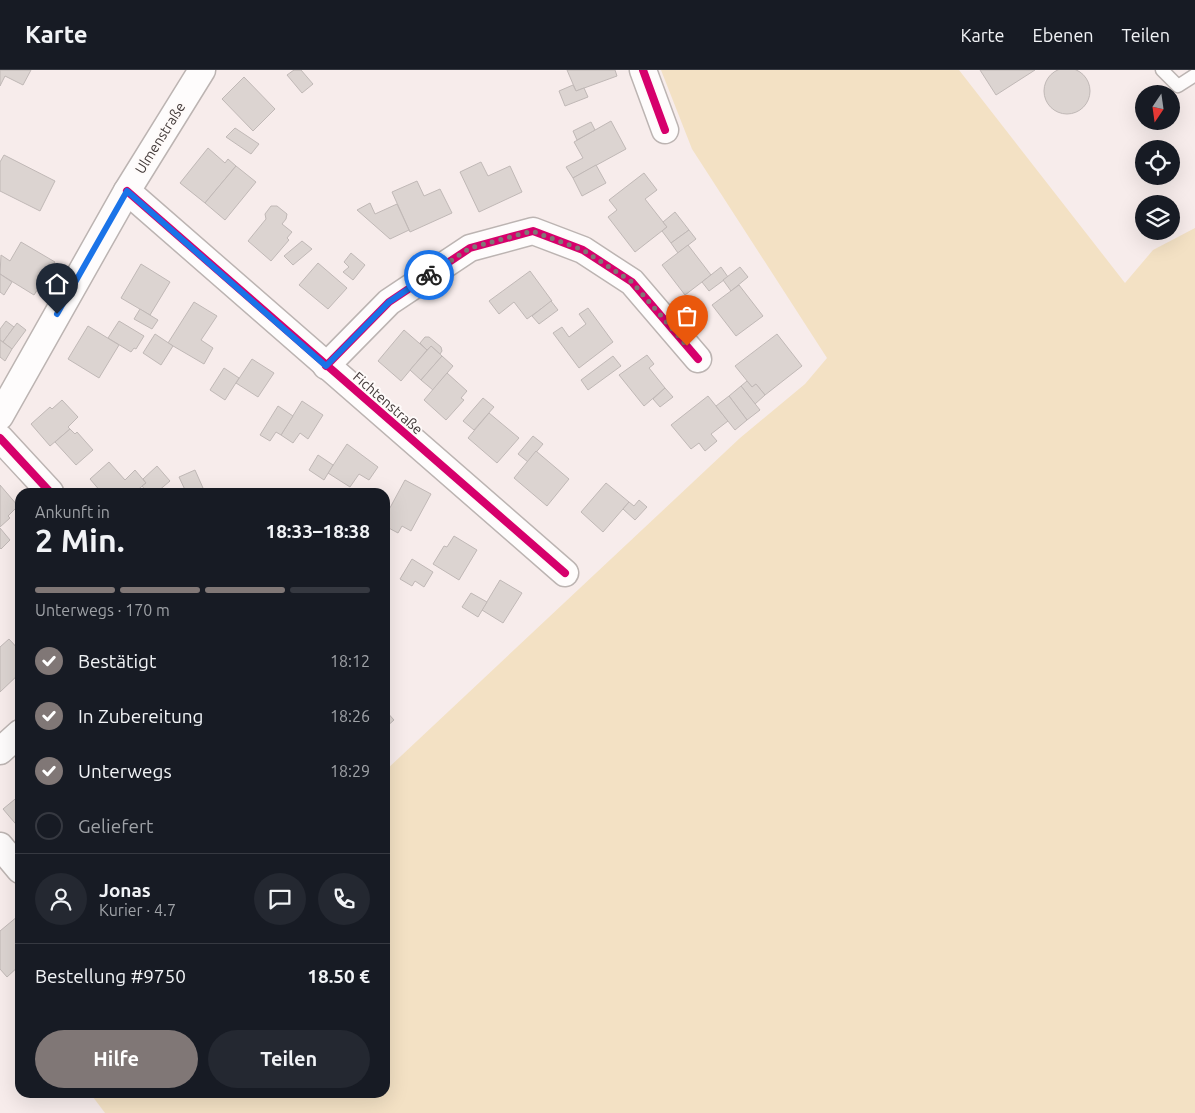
<!DOCTYPE html>
<html lang="de">
<meta charset="utf-8">
<style>
body{margin:0;font-family:Ubuntu,sans-serif;background:#242831;color:#f1f3f6;height:100vh;display:flex;flex-direction:column;font-size:19px;white-space:nowrap}
*{box-sizing:border-box;margin:0}
p{font-size:16px;color:#9ea1a6}
.icon{flex:none;width:28px;height:28px;fill:none;stroke:currentColor;stroke-width:2;stroke-linecap:round;stroke-linejoin:round}
.map{position:relative;flex:1;overflow:hidden}
.drawer{position:absolute;left:15px;top:418px;width:375px;height:610px;display:flex;flex-direction:column;background:#171b24;border-radius:15px;box-shadow:0 5px 20px #0002}
.drawer>*{flex:none}
.needle{width:32px;rotate:193deg}
.buttons{position:absolute;left:1135px;top:15px;display:grid;gap:10px}
.buttons a{display:grid;place-items:center;width:45px;height:45px;border-radius:50%;background:#171b24;box-shadow:0 5px 20px #0002;font-size:25px}
.pin{position:absolute;display:grid;place-items:center;width:42px;height:42px;color:#fff;margin:-51px -21px;border-radius:50% 50% 50% 0;rotate:-45deg;box-shadow:0 0 5px #0007}
.pin .icon{rotate:45deg}
.courier{position:absolute;display:grid;place-items:center;width:50px;height:50px;margin:-25px;border:4px solid #1a73e8;border-radius:50%;background:#fff;color:#222;box-shadow:0 1px 6px #0007}
.overview em{font-style:normal;font-weight:700}
.overview div{display:flex;flex-direction:column-reverse}
.overview{display:flex;align-items:center;justify-content:space-between;height:85px;padding:0 20px}
h1{font-size:32px;font-weight:700;line-height:38px}
.bar{display:grid;grid-template-columns:repeat(4,1fr);gap:8px 5px;align-content:center;height:60px;padding:0 20px}
.bar i{height:6px;border-radius:4px;background:#363941}
.bar .current{background:#807776}
.bar p{grid-column:span 4}
.line{display:flex;align-items:center;gap:12px;padding:0 20px;border-top:1px solid #363941}
.line div{flex:1}
.round{display:grid;place-items:center;flex:none;width:52px;height:52px;border-radius:26px;background:#242831}
ol{padding:0 20px;list-style:none}
li{display:flex;align-items:center;gap:15px;height:55px}
li p{margin-inline-start:auto}
li .icon{padding:5px;border-radius:50%;background:#807776;color:#fff;stroke-width:4}
li:last-child{color:#9ea1a6}
li i{width:28px;height:28px;border:2px solid #363941;border-radius:50%}
.primary-button{display:flex;gap:10px;margin-top:auto;padding:10px 20px}
.primary-button a{flex:1;height:58px;border-radius:30px;background:#807776;color:#fff;font-size:20px;font-weight:700;line-height:58px;text-align:center}
.primary-button a+a{background:#242831;color:#f1f3f6}
header{display:flex;align-items:center;gap:30px;box-sizing:border-box;height:70px;padding:0 25px;background:#171b24;border-bottom:1px solid #363941}
header strong{font-size:24px}
nav{display:flex;gap:28px;margin-inline-start:auto;font-size:18px}
.map>svg:first-child{display:block}
.green{fill:#f3e1c4}
.building{fill:#dcd4d1;stroke:#c0b8b6}
.lines{fill:none;stroke-linecap:round;stroke-linejoin:round}
.service-casing{stroke:#bcb4b2;stroke-width:15}
.minor-casing{stroke:#bcb4b2;stroke-width:29}
.service{stroke:#fefcfc;stroke-width:12}
.minor{stroke:#fefcfc;stroke-width:26}
.cycleway-casing{stroke:#fefaf9;stroke-width:11}
.cycleway{stroke:#d6006c;stroke-width:8}
.done{stroke:#807776;stroke-width:5;stroke-dasharray:0 9}
.route{stroke:#1a73e8;stroke-width:6}
.labels{text-anchor:middle;stroke-width:4;stroke-linejoin:round;paint-order:stroke}
.street-label{font-size:14px;fill:#403837;stroke:#fefaf9}
</style>
<header>
<strong>Karte</strong>
<nav><a>Karte</a><a>Ebenen</a><a>Teilen</a></nav>
</header>
<div class="map">
<svg width="1195" height="1043" viewBox="0 0 1195 1043">
<rect width="100%" height="100%" fill="#f7eceb"/>
<polygon class="green" points="661,0 959,0 1125,213 1153,180 1195,158 1195,1043 105,1043 90,1023 385,1022 385,701 740,368 805,314 827,288 692,79"/>
<g class="building">
<circle cx="1067" cy="21" r="23"/>
<polygon points="0,0 31,0 23,15 5,6 0,16"/>
<polygon points="294,0 301,0 313,14 302,23 287,5"/>
<polygon points="567,0 615,0 617,6 576,21"/>
<polygon points="980,0 1035,0 996,25"/>
<polygon points="244,7 275,39 253,61 222,29"/>
<polygon points="573,15 576,21 584,18 588,27 565,36 559,21"/>
<polygon points="611,51 626,79 573,108 566,97 583,88 574,72"/>
<polygon points="591,52 595,60 577,70 573,61"/>
<polygon points="235,58 259,74 251,84 226,67"/>
<polygon points="208,78 225,93 228,89 236,96 205,133 180,113"/>
<polygon points="4,85 55,111 40,141 0,121 0,92"/>
<polygon points="481,92 488,106 510,96 522,122 479,142 460,102"/>
<polygon points="596,95 606,113 582,126 573,108"/>
<polygon points="236,96 256,112 225,150 205,133"/>
<polygon points="644,103 657,120 645,129 667,157 635,182 608,147 617,140 609,130"/>
<polygon points="417,111 424,126 440,119 452,143 410,162 392,122"/>
<polygon points="370,133 375,144 397,134 409,160 390,169 357,140"/>
<polygon points="271,136 277,136 287,144 286,149 282,154 292,162 287,168 289,170 271,191 248,171 266,149 265,144"/>
<polygon points="675,142 689,160 671,173 662,161 667,157 663,152"/>
<polygon points="689,160 696,169 678,183 671,173"/>
<polygon points="302,171 312,179 293,195 284,186"/>
<polygon points="21,172 55,192 34,225 0,204 1,185 10,191"/>
<polygon points="688,175 711,205 685,225 662,195"/>
<polygon points="351,183 365,195 353,210 343,202 349,197 344,192"/>
<polygon points="318,193 347,218 328,239 299,215"/>
<polygon points="141,194 170,212 150,245 121,228"/>
<polygon points="721,197 728,207 709,221 702,212"/>
<polygon points="740,197 748,207 731,221 723,210"/>
<polygon points="530,201 552,231 527,249 514,232 499,244 489,231"/>
<polygon points="0,204 12,212 4,225 0,222"/>
<polygon points="739,215 763,246 736,266 712,235"/>
<polygon points="551,231 558,240 539,254 532,246"/>
<polygon points="194,232 217,246 201,270 213,278 204,294 168,273"/>
<polygon points="588,238 613,272 579,298 553,263 562,257 569,267 586,254 579,244"/>
<polygon points="140,239 158,250 152,259 134,249"/>
<polygon points="6,251 14,257 3,272 0,270 0,259"/>
<polygon points="119,251 144,266 136,279 134,278 131,282 108,268"/>
<polygon points="17,253 26,260 12,279 3,272"/>
<polygon points="88,256 119,275 99,308 68,289"/>
<polygon points="404,260 427,280 401,311 378,291"/>
<polygon points="155,264 173,276 161,295 143,283"/>
<polygon points="777,264 802,296 765,325 756,314 752,317 735,296"/>
<polygon points="425,267 429,267 441,277 442,281 440,284 431,276 427,280 420,273"/>
<polygon points="0,270 12,279 5,291 0,287"/>
<polygon points="431,276 442,286 421,310 410,300"/>
<polygon points="647,285 654,294 649,298 665,318 644,336 619,305"/>
<polygon points="442,286 453,296 433,320 421,310"/>
<polygon points="613,286 621,296 588,320 581,310"/>
<polygon points="252,289 274,303 258,327 236,313"/>
<polygon points="224,298 239,308 225,330 210,320"/>
<polygon points="447,303 467,321 461,328 464,330 446,350 424,330"/>
<polygon points="747,311 752,317 756,314 765,325 755,334 741,316"/>
<polygon points="741,316 760,340 747,350 729,326"/>
<polygon points="665,318 673,327 660,337 653,329"/>
<polygon points="708,326 728,351 711,364 717,371 705,381 699,373 691,379 671,355"/>
<polygon points="729,326 747,350 735,360 716,336"/>
<polygon points="483,328 494,337 474,360 463,351"/>
<polygon points="62,330 78,347 68,357 70,359 50,376 31,354 50,337 52,339"/>
<polygon points="302,331 323,345 308,369 300,363 293,373 281,365"/>
<polygon points="278,336 293,346 281,365 276,362 270,371 260,365"/>
<polygon points="489,343 519,368 497,393 468,368"/>
<polygon points="70,359 75,364 77,362 93,380 76,395 55,372"/>
<polygon points="533,366 543,374 528,392 518,384"/>
<polygon points="347,374 378,397 369,410 359,404 350,417 328,403"/>
<polygon points="536,381 569,409 547,436 514,408"/>
<polygon points="318,385 333,395 324,410 309,400"/>
<polygon points="109,392 125,410 135,400 146,413 135,422 119,422 116,419 113,422 101,422 90,409"/>
<polygon points="157,396 170,411 157,422 147,422 142,416 146,413 143,409"/>
<polygon points="195,400 203,418 193,422 186,422 179,407"/>
<polygon points="405,410 431,424 411,461 402,456 398,463 385,456 385,447"/>
<polygon points="606,413 629,432 603,462 581,442"/>
<polygon points="0,415 18,436 8,446 10,448 0,457"/>
<polygon points="639,430 647,437 635,450 623,439 629,432 634,436"/>
<polygon points="0,458 10,470 1,479 0,478"/>
<polygon points="454,466 477,480 459,510 433,494 444,476 447,477"/>
<polygon points="412,489 433,502 424,517 415,511 412,516 400,509"/>
<polygon points="500,510 522,523 503,553 482,540"/>
<polygon points="471,523 487,532 478,547 462,537"/>
<polygon points="9,569 20,581 20,603 0,622 0,577"/>
<polygon points="385,640 394,650 385,658"/>
<polygon points="20,725 20,759 3,739"/>
<polygon points="18,846 20,848 20,895 7,907 0,899 0,861"/>
</g>
<g class="lines">
<defs>
<polyline id="service" points="1162,0 1178,16 1195,5"/>
<g id="minor">
<polyline points="643,0 665,60"/>
<polyline points="127,121 565,503"/>
<polyline points="326,296 389,232 470,178 533,161 583,180 632,212 698,289"/>
<polyline points="0,346 127,121 202,0"/>
<polyline points="0,368 50,422"/>
<polyline points="0,681 20,663"/>
<polyline points="0,776 20,800"/>
</g>
</defs>
<use href="#service" class="service-casing"/>
<use href="#minor" class="minor-casing"/>
<use href="#service" class="service"/>
<use href="#minor" class="minor"/>
<defs>
<g id="cycleway">
<polyline points="643,0 665,60"/>
<polyline points="127,121 565,503"/>
<polyline points="326,296 389,232 470,178 533,161 583,180 632,212 698,289"/>
<polyline points="0,368 50,422"/>
</g>
</defs>
<use href="#cycleway" class="cycleway-casing"/>
<use href="#cycleway" class="cycleway"/>
</g>
<g class="lines">
<polyline class="done" points="429,205 470,178 532,161 583,180 632,212 687,276"/>
<polyline class="route" points="57,244 127,121 326,296 389,232 429,205"/>
</g>
<g class="labels">
<g class="street-label">
<text transform="translate(160 68) rotate(-58)" y="5">Ulmenstraße</text>
<text transform="translate(388 333) rotate(41)" y="5">Fichtenstraße</text>
</g>
</g>
</svg>
<div class="buttons">
<a><svg class="needle" viewBox="-14 -14 28 28"><path d="M0-13l5 13h-10z" fill="#e53935"/><path d="M0 13l5-13h-10z" fill="#9ea1a6"/></svg></a>
<a><svg class="icon" aria-label="locate" viewBox="0 0 24 24"><circle cx="12" cy="12" r="6"/><path d="M12 2v4M12 18v4M2 12h4M18 12h4"/></svg></a>
<a><svg class="icon" aria-label="layers" viewBox="0 0 24 24"><path d="M12 4l9 5-9 5-9-5zM3 14l9 5 9-5"/></svg></a>
</div>
<div class="pin" style="left:687px;top:276px;background:#ea580c"><svg class="icon" aria-label="bag" viewBox="0 0 24 24"><path d="M5 8h14l-1 12H6zM9 8a3 3 0 0 1 6 0"/></svg></div>
<div class="pin" style="left:57px;top:244px;background:#1f2937"><svg class="icon" aria-label="home" viewBox="0 0 24 24"><path d="M3 11l9-7 9 7M6 9v11h12V9"/></svg></div>
<div class="courier" style="left:429px;top:205px"><svg class="icon" aria-label="bike" viewBox="0 0 24 24"><circle cx="6" cy="16" r="4"/><circle cx="18" cy="16" r="4"/><path d="M6 16l4-8h5l3 8M10 8l3 8H6M13 5h3"/></svg></div>
<section class="drawer">
<div class="overview"><div><h1>2 Min.</h1><p>Ankunft in</p></div><em>18:33–18:38</em></div>
<div class="bar"><i class="current"></i><i class="current"></i><i class="current"></i><i></i><p>Unterwegs · 170 m</p></div>
<ol>
<li><svg class="icon" aria-label="check" viewBox="0 0 24 24"><path d="M5 12l5 5 9-10"/></svg>Bestätigt<p>18:12</p></li>
<li><svg class="icon" aria-label="check" viewBox="0 0 24 24"><path d="M5 12l5 5 9-10"/></svg>In Zubereitung<p>18:26</p></li>
<li><svg class="icon" aria-label="check" viewBox="0 0 24 24"><path d="M5 12l5 5 9-10"/></svg>Unterwegs<p>18:29</p></li>
<li><i></i>Geliefert</li>
</ol>
<div class="line" style="height:90px"><a class="round"><svg class="icon" aria-label="person" viewBox="0 0 24 24"><circle cx="12" cy="8" r="4"/><path d="M4 21q1-7 8-7t8 7"/></svg></a><div><b>Jonas</b><p>Kurier · 4.7</p></div><a class="round"><svg class="icon" aria-label="chat" viewBox="0 0 24 24"><path d="M4 5h16v11H9l-5 4z"/></svg></a><a class="round"><svg class="icon" aria-label="phone" viewBox="0 0 24 24"><path d="M5 4h4l2 5-3 2q2 4 5 5l2-3 5 2v4C11 20 4 13 5 4z"/></svg></a></div>
<div class="line" style="height:65px"><div>Bestellung #9750</div><b>18.50 €</b></div>
<div class="primary-button"><a>Hilfe</a><a>Teilen</a></div>
</section>
</div>
